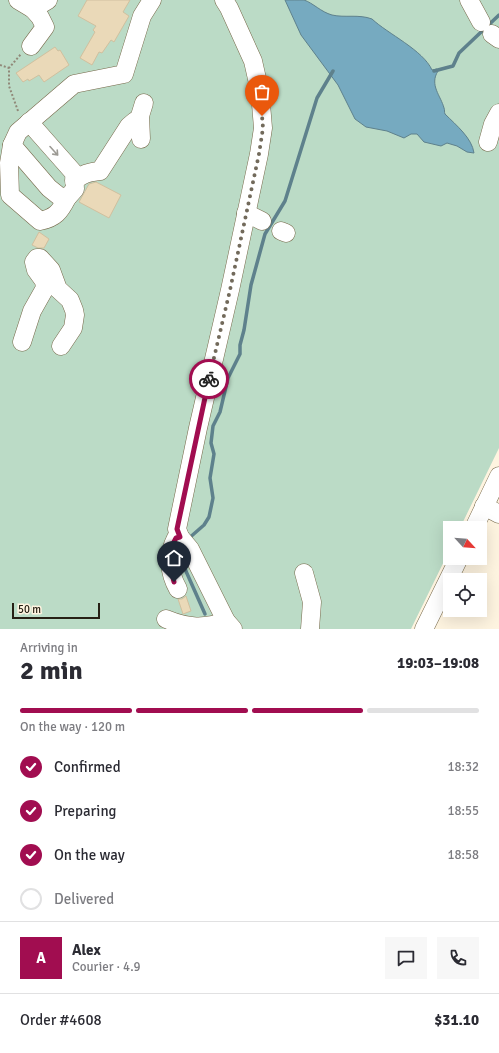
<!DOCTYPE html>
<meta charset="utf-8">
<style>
body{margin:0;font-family:Signika,sans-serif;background:#f7f7f7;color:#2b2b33;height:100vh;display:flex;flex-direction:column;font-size:15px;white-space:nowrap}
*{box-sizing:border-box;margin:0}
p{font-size:13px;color:#7c7c81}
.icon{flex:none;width:22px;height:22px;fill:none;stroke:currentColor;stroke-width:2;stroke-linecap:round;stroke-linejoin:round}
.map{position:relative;height:629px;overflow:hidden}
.sheet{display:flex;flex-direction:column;background:#fff;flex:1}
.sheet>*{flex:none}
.needle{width:26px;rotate:116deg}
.tools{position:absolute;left:443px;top:521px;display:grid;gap:8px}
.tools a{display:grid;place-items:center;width:44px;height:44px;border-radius:0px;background:#fff;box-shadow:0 4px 16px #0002;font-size:20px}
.scale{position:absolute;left:12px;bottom:10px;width:88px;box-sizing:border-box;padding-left:4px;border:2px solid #262014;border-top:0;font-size:11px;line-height:14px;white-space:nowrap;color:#262014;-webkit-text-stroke:3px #fef4e0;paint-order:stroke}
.pin{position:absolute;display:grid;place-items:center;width:34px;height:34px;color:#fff;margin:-41px -17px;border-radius:50% 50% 50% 0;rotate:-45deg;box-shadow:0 0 4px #0007}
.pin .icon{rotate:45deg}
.courier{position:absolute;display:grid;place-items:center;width:40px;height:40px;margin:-20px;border:3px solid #a10d50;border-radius:50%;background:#fff;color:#222;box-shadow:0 1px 5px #0007}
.summary em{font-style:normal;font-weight:700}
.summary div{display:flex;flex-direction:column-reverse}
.summary{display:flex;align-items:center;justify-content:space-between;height:68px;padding:0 20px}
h1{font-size:26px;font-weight:700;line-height:30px}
.bar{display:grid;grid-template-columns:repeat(4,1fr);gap:6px 4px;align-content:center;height:48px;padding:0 20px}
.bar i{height:5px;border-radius:3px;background:#e1e1e2}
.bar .current{background:#a10d50}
.bar p{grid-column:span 4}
.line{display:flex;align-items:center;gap:10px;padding:0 20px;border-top:1px solid #e1e1e2}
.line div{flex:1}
.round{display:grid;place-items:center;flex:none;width:42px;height:42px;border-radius:0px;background:#f7f7f7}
ol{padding:0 20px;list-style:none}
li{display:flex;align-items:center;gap:12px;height:44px}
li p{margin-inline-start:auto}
li .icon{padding:4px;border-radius:50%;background:#a10d50;color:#fff;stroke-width:4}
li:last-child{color:#7c7c81}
li i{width:22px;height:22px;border:2px solid #e1e1e2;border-radius:50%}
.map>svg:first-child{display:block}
.green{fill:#bbdbc6}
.water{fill:#76aac0;stroke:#5e818c}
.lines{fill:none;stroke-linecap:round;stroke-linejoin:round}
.stream{stroke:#5e818c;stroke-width:3.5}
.building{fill:#ead9b8;stroke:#d0c09f}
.minor-casing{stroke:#77694a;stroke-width:19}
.path{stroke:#908878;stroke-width:2;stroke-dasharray:2 2;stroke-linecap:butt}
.minor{stroke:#fff;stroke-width:18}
.oneway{stroke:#9d9b95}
.done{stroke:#726a5b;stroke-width:4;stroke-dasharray:0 7.2}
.route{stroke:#a10d50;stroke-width:5}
</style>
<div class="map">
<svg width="499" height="629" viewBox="0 0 499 629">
<rect width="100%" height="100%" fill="#fef4e0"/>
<polygon class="green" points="0,0 499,0 499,448 460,528 450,528 450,549 411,629 0,629"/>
<path class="water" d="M285,0C290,0 299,0 304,0C313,3 321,12 332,15C345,18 359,14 372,19C388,34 423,50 432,70L437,69L438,71C429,85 441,96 444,108C445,110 444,112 445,114C456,125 472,138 474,153L467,152L457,146L447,143L441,146L424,142L417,134H411L404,138L387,131L366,127L355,119L338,85L301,35Z"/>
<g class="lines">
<g class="stream">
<polyline points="434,71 453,66 459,53 499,15"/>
<polyline points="188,539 204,525 209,517 213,498 210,478 214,454 211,443 213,426 220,412 228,378 240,354 240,345 244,330 251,285 265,234 285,201 317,98 333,71"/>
<polyline points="180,549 181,560 205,614"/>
</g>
</g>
<g class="building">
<polygon points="87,0 130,0 123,12 129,16 114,42 111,40 102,53 99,52 92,65 80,58 95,32 93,30 96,26 78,16"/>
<polygon points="55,47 58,51 60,50 69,65 44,82 39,75 29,81 28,79 23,82 16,73"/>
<polygon points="96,182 121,195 109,218 79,202 89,184"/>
<polygon points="39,232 49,239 44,248 38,248 32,245"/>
<polygon points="186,596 191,611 183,614 178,599 182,599"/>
</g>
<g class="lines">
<defs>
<g id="minor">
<polyline points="18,0 33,9 48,0"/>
<polyline points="224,0 229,8 253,61 260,92 263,128 259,154 230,290 198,428 177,529 180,537 190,549 226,621 233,629"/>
<polyline points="469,0 481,22"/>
<polyline points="492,34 499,39"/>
<polyline points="31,46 45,27 40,17 33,9"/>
<polyline points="141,139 140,116 144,103"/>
<polyline points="488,142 493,124 499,113"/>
<polyline points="12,145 49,188 59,196 67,198 75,189 74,173 29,122"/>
<path d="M74,181C82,174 89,172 100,171L129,126L135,121L139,119"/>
<path d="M67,198C60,212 55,218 40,221L10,195L9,163L12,145L18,132L74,84L124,74L142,16L152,0"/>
<polyline points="246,213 262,221"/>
<polyline points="281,231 286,233"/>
<polyline points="22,342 32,311 45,288 44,281 36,270 34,262 37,258 40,258 51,270 58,289 70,300 74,310 75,315 73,328 61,346"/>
<polyline points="484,506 499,514"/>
<polyline points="474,528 499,476"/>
<polyline points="304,573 312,602 310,629"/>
<path d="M178,589C169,573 167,555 176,538L180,537"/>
<path d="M166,619C188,628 204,629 226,621"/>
<polyline points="424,629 459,558"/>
</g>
</defs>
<use href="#minor" class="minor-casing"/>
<g class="path">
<polyline points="0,65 9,68"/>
<polyline points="18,111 9,86 9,68 21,54"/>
</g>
<use href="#minor" class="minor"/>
</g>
<defs><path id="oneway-shaft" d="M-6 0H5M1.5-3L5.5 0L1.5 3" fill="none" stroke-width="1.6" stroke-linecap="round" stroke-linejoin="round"/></defs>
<use class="oneway" href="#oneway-shaft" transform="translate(54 151) rotate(48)"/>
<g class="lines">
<polyline class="done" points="209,379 230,290 259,154 263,128 262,116"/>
<path class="route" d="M174,582C170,566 167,553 176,538L180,537L177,529L209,379"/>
</g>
</svg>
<div class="tools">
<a><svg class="needle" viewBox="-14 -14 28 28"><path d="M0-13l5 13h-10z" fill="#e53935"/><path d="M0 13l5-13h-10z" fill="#7c7c81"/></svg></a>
<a><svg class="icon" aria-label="locate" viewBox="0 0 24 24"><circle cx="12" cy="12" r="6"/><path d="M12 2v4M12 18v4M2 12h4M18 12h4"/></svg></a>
</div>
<div class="scale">50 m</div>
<div class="pin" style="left:262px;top:116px;background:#ea580c"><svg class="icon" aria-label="bag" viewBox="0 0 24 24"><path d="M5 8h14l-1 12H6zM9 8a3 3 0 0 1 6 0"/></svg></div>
<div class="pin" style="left:174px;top:582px;background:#1f2937"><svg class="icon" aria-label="home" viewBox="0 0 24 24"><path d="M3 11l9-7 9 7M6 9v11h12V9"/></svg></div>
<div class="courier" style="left:209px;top:379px"><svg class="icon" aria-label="bike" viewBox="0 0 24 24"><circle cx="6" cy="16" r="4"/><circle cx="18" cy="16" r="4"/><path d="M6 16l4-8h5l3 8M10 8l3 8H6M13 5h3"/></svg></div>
</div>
<section class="sheet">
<div class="summary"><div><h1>2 min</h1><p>Arriving in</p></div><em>19:03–19:08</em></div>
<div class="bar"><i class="current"></i><i class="current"></i><i class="current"></i><i></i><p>On the way · 120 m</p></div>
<ol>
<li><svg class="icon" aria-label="check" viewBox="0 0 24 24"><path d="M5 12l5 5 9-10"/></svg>Confirmed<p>18:32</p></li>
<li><svg class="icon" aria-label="check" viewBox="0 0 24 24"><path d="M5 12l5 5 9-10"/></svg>Preparing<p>18:55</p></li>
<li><svg class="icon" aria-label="check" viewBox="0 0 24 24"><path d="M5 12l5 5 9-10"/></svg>On the way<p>18:58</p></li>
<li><i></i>Delivered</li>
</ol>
<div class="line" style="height:72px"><b class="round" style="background:#a10d50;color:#fff">A</b><div><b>Alex</b><p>Courier · 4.9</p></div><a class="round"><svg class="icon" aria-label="chat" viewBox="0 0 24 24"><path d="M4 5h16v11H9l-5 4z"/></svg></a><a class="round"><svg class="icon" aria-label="phone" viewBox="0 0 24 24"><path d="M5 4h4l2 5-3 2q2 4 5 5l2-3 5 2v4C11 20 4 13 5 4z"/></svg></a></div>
<div class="line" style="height:52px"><div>Order #4608</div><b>$31.10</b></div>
</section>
